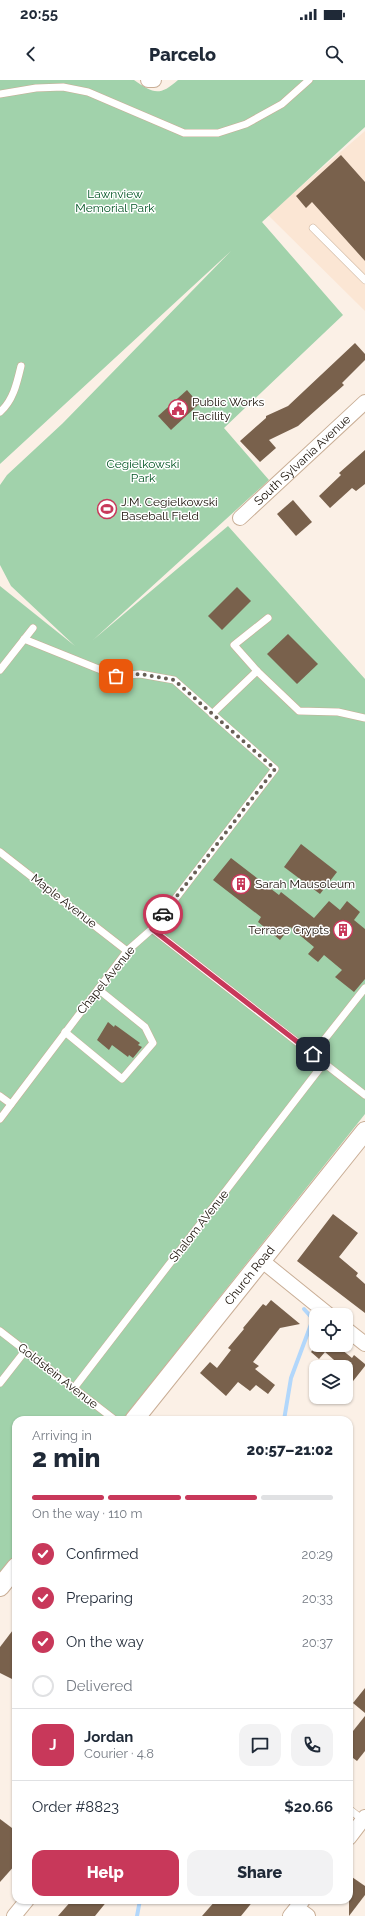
<!DOCTYPE html>
<meta charset="utf-8">
<style>
body{margin:0;font-family:Raleway,sans-serif;background:#f2f2f3;color:#1f2937;height:100vh;display:flex;flex-direction:column;font-size:15px;white-space:nowrap}
*{box-sizing:border-box;margin:0}
p{font-size:13px;color:#747a83}
.icon{flex:none;width:22px;height:22px;fill:none;stroke:currentColor;stroke-width:2;stroke-linecap:round;stroke-linejoin:round}
.map{position:relative;flex:1;overflow:hidden}
.details{position:absolute;left:12px;top:1336px;width:341px;height:488px;display:flex;flex-direction:column;background:#fff;border-radius:12px;box-shadow:0 1px 3px #0004}
.details>*{flex:none}
.tools{position:absolute;left:309px;top:1228px;display:grid;gap:8px}
.tools a{display:grid;place-items:center;width:44px;height:44px;border-radius:8px;background:#fff;box-shadow:0 1px 3px #0004;font-size:20px}
.pin{position:absolute;display:grid;place-items:center;width:34px;height:34px;color:#fff;margin:-17px;border-radius:8px;box-shadow:0 2px 6px #0006}
.courier{position:absolute;display:grid;place-items:center;width:40px;height:40px;margin:-20px;border:3px solid #c8385a;border-radius:50%;background:#fff;color:#222;box-shadow:0 1px 5px #0007}
.overview em{font-style:normal;font-weight:800}
.overview div{display:flex;flex-direction:column-reverse}
.overview{display:flex;align-items:center;justify-content:space-between;height:68px;padding:0 20px}
h1{font-size:26px;font-weight:800;line-height:30px}
.bar{display:grid;grid-template-columns:repeat(4,1fr);gap:6px 4px;align-content:center;height:48px;padding:0 20px}
.bar i{height:5px;border-radius:3px;background:#e0e1e3}
.bar .current{background:#c8385a}
.bar p{grid-column:span 4}
.line{display:flex;align-items:center;gap:10px;padding:0 20px;border-top:1px solid #e0e1e3}
.line div{flex:1}
.round{display:grid;place-items:center;flex:none;width:42px;height:42px;border-radius:12px;background:#f2f2f3}
ol{padding:0 20px;list-style:none}
li{display:flex;align-items:center;gap:12px;height:44px}
li p{margin-inline-start:auto}
li .icon{padding:4px;border-radius:50%;background:#c8385a;color:#fff;stroke-width:4}
li:last-child{color:#747a83}
li i{width:22px;height:22px;border:2px solid #e0e1e3;border-radius:50%}
.button{display:flex;gap:8px;margin-top:auto;padding:8px 20px}
.button a{flex:1;height:46px;border-radius:12px;background:#c8385a;color:#fff;font-size:16px;font-weight:800;line-height:46px;text-align:center}
.button a+a{background:#f2f2f3;color:#1f2937}
.status{display:flex;justify-content:space-between;align-items:center;height:28px;padding:0 20px;background:#fff;direction:ltr}
.status svg{height:11px;fill:currentColor}
header{display:flex;justify-content:space-between;align-items:center;height:52px;padding:0 20px;background:#fff;font-size:18px;font-weight:800}
.map>svg:first-child{display:block}
.built{fill:#fbe6d4}
.green{fill:#a1d2ab}
.lines{fill:none;stroke-linecap:round;stroke-linejoin:round}
.stream{stroke:#b2d7fb;stroke-width:4}
.building{fill:#79614c}
.service-casing{stroke:#c9ae96;stroke-width:8}
.minor-casing{stroke:#c9ae96;stroke-width:16}
.tertiary-casing{stroke:#c9ae96;stroke-width:20}
.service{stroke:#fff;stroke-width:7}
.minor{stroke:#fff;stroke-width:14}
.tertiary{stroke:#fff;stroke-width:18}
.done{stroke:#695f56;stroke-width:4;stroke-dasharray:0 7.2}
.route{stroke:#c8385a;stroke-width:5}
.labels{text-anchor:middle;stroke-width:3;stroke-linejoin:round;paint-order:stroke}
.park-label{font-size:12px;fill:#005423;stroke:#fff}
.poi-label{font-size:12px;fill:#1a1108;stroke:#fff;text-anchor:start}
.street-label{font-size:12px;fill:#1a1108;stroke:#fff}
</style>
<div class="status"><b>20:55</b><svg viewBox="0 0 49 12"><path d="M0 12V9h3v3zM5 12V6h3v6zM10 12V3h3v9zM15 12V0h3v12zM26 1h20v11H26zM47 4h2v5h-2z"/></svg></div>
<header><svg class="icon" aria-label="back" viewBox="0 0 24 24"><path d="M15 5l-7 7 7 7"/></svg>Parcelo<svg class="icon" aria-label="search" viewBox="0 0 24 24"><circle cx="10" cy="10" r="6"/><path d="M15 15l6 6"/></svg></header>
<div class="map">
<svg width="365" height="1836" viewBox="0 0 365 1836">
<rect width="100%" height="100%" fill="#fbf0e6"/>
<polygon class="built" points="365,51 365,231 268,135"/>
<path class="green" d="M0,0H134C153,13 159,17 178,0H365V47L262,142L343,235L224,348L269,400L93,560L228,446L365,599V1034L122,1340H16V1474L0,1494V506L75,566L11,506L0,485V405L7,395L63,343L231,171L0,384Z"/>
<g class="lines">
<g class="stream">
<polyline points="284,1340 291,1298 313,1239 304,1229"/>
<polyline points="137,1836 140,1820"/>
</g>
</g>
<g class="building">
<polygon points="341,75 365,102 365,181 312,122 306,128 296,116"/>
<polygon points="355,263 365,274 365,280 342,303 344,305 298,346 269,360 276,368 260,382 240,361 266,338 266,336 288,326"/>
<polygon points="187,310 199,324 171,350 158,336"/>
<polygon points="365,370 365,404 356,411 352,408 330,428 319,416 341,395 339,393"/>
<polygon points="293,420 312,442 296,456 277,434"/>
<polygon points="237,507 251,521 222,550 208,536"/>
<polygon points="288,554 318,584 297,604 267,574"/>
<polygon points="301,764 337,792 320,814 284,787"/>
<polygon points="231,778 279,815 281,812 314,838 329,821 340,830 347,821 360,832 354,840 365,849 365,899 354,912 335,897 342,890 324,875 318,882 308,874 314,867 290,847 280,860 258,842 261,837 213,800"/>
<polygon points="108,942 114,947 115,945 118,947 140,963 138,965 142,967 133,978 129,975 128,977 112,965 109,970 97,960"/>
<polygon points="333,1134 358,1153 339,1177 358,1193 356,1196 365,1204 365,1233 297,1181"/>
<polygon points="271,1220 300,1244 280,1248 253,1282 259,1286 255,1289 275,1305 268,1314 256,1305 250,1311 238,1302 226,1316 200,1293 210,1282 217,1288 231,1270 228,1268 244,1249 243,1248 263,1224 266,1226"/>
<polygon points="317,1265 336,1265 352,1278 354,1275 365,1284 365,1286 346,1310 346,1287 342,1287 325,1272 319,1279 311,1272"/>
<polygon points="16,1546 16,1601 0,1593 0,1567"/>
<polygon points="365,1608 365,1633 353,1623"/>
<polygon points="365,1636 365,1671 357,1681 349,1675 349,1656"/>
<polygon points="0,1739 16,1751 16,1784 0,1802"/>
<polygon points="349,1795 365,1806 365,1815 349,1836"/>
<polygon points="72,1820 108,1820 95,1836 58,1836"/>
<polygon points="216,1820 254,1820 241,1836 202,1836"/>
</g>
<g class="lines">
<defs>
<g id="service">
<polyline points="0,14 36,8 63,7 88,12 184,53 218,53 246,44 282,24 309,0"/>
<polyline points="313,148 365,200"/>
<path d="M0,332C13,321 17,303 21,286"/>
<polyline points="268,538 234,565 257,591 299,631 338,632 365,638"/>
<polyline points="0,590 33,548"/>
<polyline points="212,634 257,591"/>
<polyline points="0,772 127,871"/>
<polyline points="152,849 365,1015"/>
<polyline points="65,952 122,999 153,963 145,947 98,909"/>
<polyline points="313,974 365,908"/>
<polyline points="0,1016 11,1024"/>
<polyline points="0,1039 127,871 152,849 275,689 174,600 140,594 116,596 24,559"/>
<polyline points="0,1251 115,1340"/>
<polyline points="0,1303 25,1271"/>
<polyline points="74,1308 324,983"/>
<polyline points="349,1729 363,1740"/>
</g>
<g id="minor">
<polyline points="148,0 154,0"/>
<path id="s1" d="M240,438L365,322"/>
<polyline points="261,1180 329,1235"/>
<polyline points="346,1249 365,1264"/>
<polyline points="349,1758 365,1737"/>
<polyline points="297,1828 308,1836"/>
<polyline points="14,1836 27,1820"/>
<polyline points="290,1836 303,1820"/>
</g>
<g id="tertiary">
<path id="s2" d="M134,1340L365,1051"/>
<polyline points="0,1507 16,1487"/>
</g>
</defs>
<use href="#service" class="service-casing"/>
<use href="#minor" class="minor-casing"/>
<use href="#tertiary" class="tertiary-casing"/>
<use href="#service" class="service"/>
<use href="#minor" class="minor"/>
<use href="#tertiary" class="tertiary"/>
</g>
<g class="lines">
<polyline class="done" points="116,596 140,594 174,600 275,689 163,834"/>
<polyline class="route" points="163,834 152,849 313,974"/>
</g>
<defs>
<symbol id="civic-ring" viewBox="-11 -11 22 22"><circle r="9.5" fill="#fff" stroke="#c8385a" stroke-width="1.5"/><path d="M-.6-6.5H3V-4.5H.6V-3L4-1V1h2V6H-6V1h2V-1L-.6-3ZM-1.2 2.5V6h2.4V2.5Z" fill="#c8385a"/></symbol>
<symbol id="stadium-ring" viewBox="-11 -11 22 22"><circle r="9.5" fill="#fff" stroke="#c8385a" stroke-width="1.5"/><path d="M0-5a6.5 5 0 1 0 0 10a6.5 5 0 1 0 0-10ZM-3.5-1.8h7v3.6h-7Z" fill="#c8385a"/></symbol>
<symbol id="building-ring" viewBox="-11 -11 22 22"><circle r="9.5" fill="#fff" stroke="#c8385a" stroke-width="1.5"/><path d="M-4-6H4V6H1V3H-1V6H-4ZM-2.5-4.3h1.7v1.8h-1.7ZM.8-4.3h1.7v1.8H.8ZM-2.5-1h1.7V.8h-1.7ZM.8-1h1.7V.8H.8Z" fill="#c8385a"/></symbol>
</defs>
<g fill-rule="evenodd">
<use href="#civic-ring" x="167" y="318" width="22" height="22"/>
<use href="#stadium-ring" x="96" y="418" width="22" height="22"/>
<use href="#building-ring" x="230" y="793" width="22" height="22"/>
<use href="#building-ring" x="332" y="839" width="22" height="22"/>
</g>
<g class="labels">
<g class="park-label">
<text x="115" y="118">Lawnview<tspan x="115" dy="14">Memorial Park</tspan></text>
<text x="143" y="388">Cegielkowski<tspan x="143" dy="14">Park</tspan></text>
</g>
<g class="poi-label">
<text x="192" y="326">Public Works<tspan x="192" dy="14">Facility</tspan></text>
<text x="121" y="426">J.M. Cegielkowski<tspan x="121" dy="14">Baseball Field</tspan></text>
<text x="255" y="808">Sarah Mausoleum</text>
<text x="329" y="854" text-anchor="end">Terrace Crypts</text>
</g>
<g class="street-label">
<text dy="4" stroke="none"><textPath href="#s1" startOffset="85">South Sylvania Avenue</textPath></text>
<text transform="translate(64 821) rotate(38)" y="4">Maple Avenue</text>
<text transform="translate(106 900) rotate(-51)" y="4">Chapel Avenue</text>
<text transform="translate(199 1146) rotate(-52)" y="4">Shalom AVenue</text>
<text dy="4" stroke="none"><textPath href="#s2" startOffset="185">Church Road</textPath></text>
<text transform="translate(58 1296) rotate(38)" y="4">Goldstein Avenue</text>
</g>
</g>
</svg>
<div class="tools">
<a><svg class="icon" aria-label="locate" viewBox="0 0 24 24"><circle cx="12" cy="12" r="6"/><path d="M12 2v4M12 18v4M2 12h4M18 12h4"/></svg></a>
<a><svg class="icon" aria-label="layers" viewBox="0 0 24 24"><path d="M12 4l9 5-9 5-9-5zM3 14l9 5 9-5"/></svg></a>
</div>
<div class="pin" style="left:116px;top:596px;background:#ea580c"><svg class="icon" aria-label="bag" viewBox="0 0 24 24"><path d="M5 8h14l-1 12H6zM9 8a3 3 0 0 1 6 0"/></svg></div>
<div class="pin" style="left:313px;top:974px;background:#1f2937"><svg class="icon" aria-label="home" viewBox="0 0 24 24"><path d="M3 11l9-7 9 7M6 9v11h12V9"/></svg></div>
<div class="courier" style="left:163px;top:834px"><svg class="icon" aria-label="car" viewBox="0 0 24 24"><path d="M5 17H2v-5l4-1 3-4h7l3 4 3 1v5h-3M9 17h6M6 11h13"/><circle cx="7" cy="17" r="2"/><circle cx="17" cy="17" r="2"/></svg></div>
<section class="details">
<div class="overview"><div><h1>2 min</h1><p>Arriving in</p></div><em>20:57–21:02</em></div>
<div class="bar"><i class="current"></i><i class="current"></i><i class="current"></i><i></i><p>On the way · 110 m</p></div>
<ol>
<li><svg class="icon" aria-label="check" viewBox="0 0 24 24"><path d="M5 12l5 5 9-10"/></svg>Confirmed<p>20:29</p></li>
<li><svg class="icon" aria-label="check" viewBox="0 0 24 24"><path d="M5 12l5 5 9-10"/></svg>Preparing<p>20:33</p></li>
<li><svg class="icon" aria-label="check" viewBox="0 0 24 24"><path d="M5 12l5 5 9-10"/></svg>On the way<p>20:37</p></li>
<li><i></i>Delivered</li>
</ol>
<div class="line" style="height:72px"><b class="round" style="background:#c8385a;color:#fff">J</b><div><b>Jordan</b><p>Courier · 4.8</p></div><a class="round"><svg class="icon" aria-label="chat" viewBox="0 0 24 24"><path d="M4 5h16v11H9l-5 4z"/></svg></a><a class="round"><svg class="icon" aria-label="phone" viewBox="0 0 24 24"><path d="M5 4h4l2 5-3 2q2 4 5 5l2-3 5 2v4C11 20 4 13 5 4z"/></svg></a></div>
<div class="line" style="height:52px"><div>Order #8823</div><b>$20.66</b></div>
<div class="button"><a>Help</a><a>Share</a></div>
</section>
</div>
